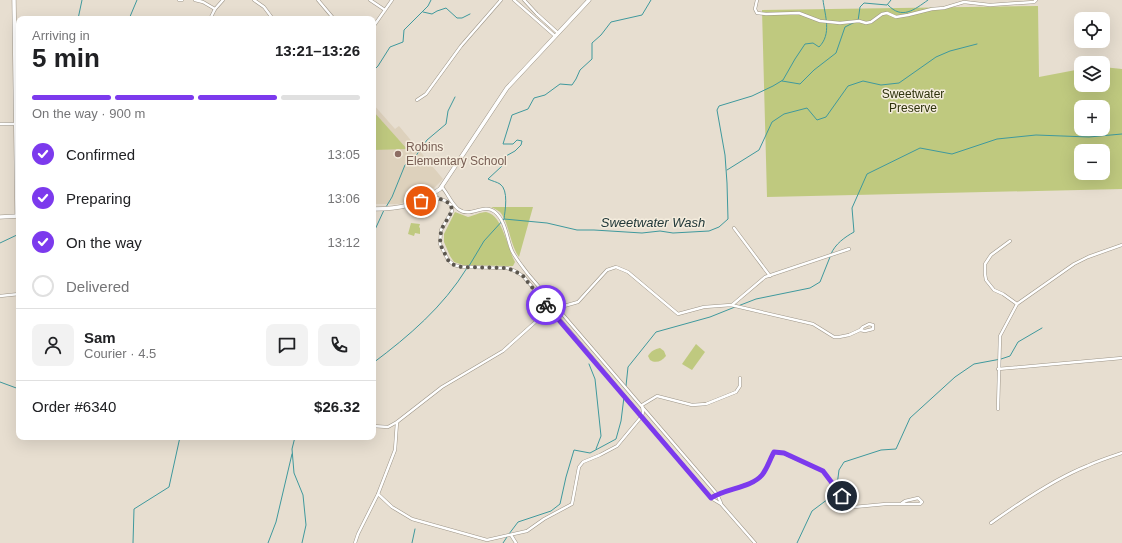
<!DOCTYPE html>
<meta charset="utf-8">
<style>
body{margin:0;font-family:Arial,sans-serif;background:#f2f2f2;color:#202124;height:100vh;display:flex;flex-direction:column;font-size:15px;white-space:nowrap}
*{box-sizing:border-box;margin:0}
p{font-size:13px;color:#757577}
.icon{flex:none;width:22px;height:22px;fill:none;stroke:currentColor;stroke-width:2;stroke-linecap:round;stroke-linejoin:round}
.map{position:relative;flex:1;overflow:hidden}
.side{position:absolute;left:16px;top:16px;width:360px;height:424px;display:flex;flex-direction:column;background:#fff;border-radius:8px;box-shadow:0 4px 16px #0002}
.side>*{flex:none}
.tools{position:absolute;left:1074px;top:12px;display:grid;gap:8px}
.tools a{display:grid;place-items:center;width:36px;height:36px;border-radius:8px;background:#fff;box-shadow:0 4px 16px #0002;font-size:20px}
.pin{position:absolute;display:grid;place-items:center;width:34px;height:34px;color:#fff;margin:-17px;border:2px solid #fff;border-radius:50%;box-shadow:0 1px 4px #0007}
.courier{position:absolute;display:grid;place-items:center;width:40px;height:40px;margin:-20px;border:3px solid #7c3aed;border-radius:50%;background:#fff;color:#222;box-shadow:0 1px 5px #0007}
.head em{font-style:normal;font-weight:600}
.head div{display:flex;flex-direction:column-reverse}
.head{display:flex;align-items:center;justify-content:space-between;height:68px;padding:0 16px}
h1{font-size:26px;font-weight:600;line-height:30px}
.bar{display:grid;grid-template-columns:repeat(4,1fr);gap:6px 4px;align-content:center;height:48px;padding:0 16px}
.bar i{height:5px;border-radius:3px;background:#e0e0e0}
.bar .selected{background:#7c3aed}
.bar p{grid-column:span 4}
.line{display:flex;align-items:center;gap:10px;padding:0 16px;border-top:1px solid #e0e0e0}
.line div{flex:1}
.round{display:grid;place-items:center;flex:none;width:42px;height:42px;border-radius:8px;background:#f2f2f2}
ol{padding:0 16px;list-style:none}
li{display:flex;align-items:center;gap:12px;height:44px}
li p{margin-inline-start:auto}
li .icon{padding:4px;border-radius:50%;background:#7c3aed;color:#fff;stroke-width:4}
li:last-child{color:#757577}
li i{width:22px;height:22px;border:2px solid #e0e0e0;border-radius:50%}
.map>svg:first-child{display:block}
.built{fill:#ddd1bc}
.green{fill:#bfc97f;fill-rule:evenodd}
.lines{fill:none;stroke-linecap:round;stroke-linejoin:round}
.stream{stroke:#3f999d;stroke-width:1}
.minor-casing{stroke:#9d9588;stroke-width:3.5}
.tertiary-casing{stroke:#9d9588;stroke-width:4.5}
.minor{stroke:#fff;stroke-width:2.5}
.tertiary{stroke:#fff;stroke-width:3.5}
.done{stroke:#5c574f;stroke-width:4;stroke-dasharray:0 7.2}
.route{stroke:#7c3aed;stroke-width:5}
.education-dot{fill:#8d6e63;stroke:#f4ecdd;stroke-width:1.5}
.labels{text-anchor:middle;stroke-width:3;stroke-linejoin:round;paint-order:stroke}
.park-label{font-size:12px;fill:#2f330d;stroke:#f4ecdd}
.education-label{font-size:12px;fill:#785e54;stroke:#f4ecdd;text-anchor:start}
.water-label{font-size:13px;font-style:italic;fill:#213839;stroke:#f4ecdd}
</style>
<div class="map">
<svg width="1122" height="543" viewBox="0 0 1122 543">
<rect width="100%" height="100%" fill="#e7ded0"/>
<polygon class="built" points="373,104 395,129 399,126 443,179 434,188 416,198 399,204 373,204"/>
<g class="green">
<path d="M1038,6L1039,77L1081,69V85H1103V67L1122,69V189L767,197L762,10ZM1081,107H1103V129H1081ZM1081,151H1103V173H1081Z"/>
<polygon points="373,111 407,149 373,150"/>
<path d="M491,207H533L519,257C510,245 509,222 500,212C497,210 494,208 491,207Z"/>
<path d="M455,212L468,217C473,216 480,212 486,212C503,215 507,248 515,262L513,266L463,265L454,262L450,256L444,242V234Z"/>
<polygon points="411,223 420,224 419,227 420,228 420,234 415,233 414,236 408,234"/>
<polygon points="696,344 705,352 692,370 682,364"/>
<path d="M660,348L664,351L666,356C662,361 656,364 650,360L648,356C651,351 655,349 660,348Z"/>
</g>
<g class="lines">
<g class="stream">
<path d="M888,5C902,20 914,10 928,0"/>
<polyline points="423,12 432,14 437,11 446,8 457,18 462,18 470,14"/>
<polyline points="78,19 82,0"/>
<polyline points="129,19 137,0"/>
<polyline points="858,21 860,7 864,3 887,5 891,0"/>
<polyline points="373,71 378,66 390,47 403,42 404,30 428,6 431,0"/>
<polyline points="782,81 800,84 814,70 836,53 845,27 855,22"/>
<polyline points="727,170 759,150 772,122 784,114 807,108 817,120 826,117 848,86 863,81 881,85 899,83 936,57 950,51 977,44"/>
<polyline points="386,207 392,197 405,165 415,157 427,140 446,124 448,111 455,97"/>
<path d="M504,219C505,211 509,190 500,184C497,182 492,181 488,179L502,166L506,156L515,151L521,145L522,141L517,140L513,144H503L512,115L528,109L534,98L545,95L560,84L572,85L576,79L580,70L592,59V43L601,35L611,22L642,15L651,0"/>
<polyline points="373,234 384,210"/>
<polyline points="0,243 19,234"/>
<path d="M831,254C835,244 845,237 854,232L852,208L867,174L920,148L952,154L997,139L1036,135L1089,137L1122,134"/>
<path d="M469,266L484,241L504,219L547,223L577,230H594L642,233L660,231L673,233L709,231L719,227L728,219L727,183L725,155L717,110L719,106L752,96L773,86L783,80L795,59L805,44L813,43L819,47C832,34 825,16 823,0"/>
<polyline points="738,306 756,299 810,288 820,282 830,257"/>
<path d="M373,363C409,336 443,307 467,268"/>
<polyline points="589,364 595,379 601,436 596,449"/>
<polyline points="0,382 19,389"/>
<polyline points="626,386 628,367 656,332 710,317 735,307"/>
<polyline points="295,437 292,449 294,473 303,495 306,525 302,543"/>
<polyline points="509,534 518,522 551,511 560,504 566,477 574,450 590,453 616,439 621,421 624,397"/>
<polyline points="133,543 134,509 169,487 180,437"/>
<polyline points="268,543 276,522 292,454"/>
<polyline points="412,543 415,529"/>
<polyline points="503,543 507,537"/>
<polyline points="797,543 812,511 836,493 839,470 844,462 881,450 896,449 910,418 955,377 974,364 1001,359 1010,356 1018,342 1042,328"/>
</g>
<defs>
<g id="minor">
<polyline points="179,0 182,0"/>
<polyline points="195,0 203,2 215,9"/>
<polyline points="254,0 264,7 273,19"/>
<polyline points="318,0 334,19"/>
<polyline points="370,0 385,10"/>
<polyline points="514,0 555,36"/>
<polyline points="524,0 537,14 558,33"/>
<polyline points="757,0 755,9 757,13 766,14 799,13 820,21 840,23 859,21 866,23 871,22 882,14 887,13 896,17 908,15 932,9 944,8 964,2 990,5 1034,2 1036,0"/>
<polyline points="210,19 215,9 223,0"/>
<polyline points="373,27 392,0"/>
<polyline points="417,100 426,94 461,46 501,0"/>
<polyline points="0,124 16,124"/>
<path d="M442,187C448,194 451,203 458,209C471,219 483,202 495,212C506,221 507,240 512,251C516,259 523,267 528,274L717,494L721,503"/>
<polyline points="431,196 446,201 451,205 452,211 441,230 440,244 448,260 454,265 462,267 507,268 515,271 523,276 711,498 721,504 755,543"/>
<polyline points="734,228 770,276"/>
<polyline points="1010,241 991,255 985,264 985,274 986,280 994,290 1003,294 1017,304"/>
<polyline points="0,296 19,294"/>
<polyline points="732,305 765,277 849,249"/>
<polyline points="998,369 1122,358"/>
<polyline points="998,409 1000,336 1017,304 1074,264 1088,257 1122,245"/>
<polyline points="373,426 388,427 397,422 442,387 503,351 552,307 557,308 578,302 607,270 616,267 628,272 678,314 704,307 731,305 813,324 834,337 839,337 849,335 860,330 863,327 869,324 873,325 873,329 865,331 860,330"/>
<polyline points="378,494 392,507 412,519 487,540 527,531 544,519 572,504 579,467 583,462 600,455 617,446 642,416 643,412 642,405 657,396 692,405 706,404 736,392 740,386 740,378"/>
<path d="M711,498C726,488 751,488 762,475C767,469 770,459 774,452L783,453L823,471L849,505L854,507L886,504H920L922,502L918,498L905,501L902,503"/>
<path d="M991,523C1019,503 1054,479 1087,466C1098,461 1110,457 1122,453"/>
<polyline points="511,535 516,543"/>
<polyline points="355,543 358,534 378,494 395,450 397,422"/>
</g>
<g id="tertiary">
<polyline points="14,0 17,216"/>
<path d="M373,209C401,209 417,205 440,189L507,88L589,0"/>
<polyline points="0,217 19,216"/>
</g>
</defs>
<use href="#minor" class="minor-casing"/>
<use href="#tertiary" class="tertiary-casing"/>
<use href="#minor" class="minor"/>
<use href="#tertiary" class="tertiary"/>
</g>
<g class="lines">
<polyline class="done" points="421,201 431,196 446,201 451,205 452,211 441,230 440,244 448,260 454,265 462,267 507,268 515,271 523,276 546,305"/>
<path class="route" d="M546,305L711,498C726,488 751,488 762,475C767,469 770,459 774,452L784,453L823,471L842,496"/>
</g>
<circle class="education-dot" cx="398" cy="154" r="4"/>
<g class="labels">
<g class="park-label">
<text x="913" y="98">Sweetwater<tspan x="913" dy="14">Preserve</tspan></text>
</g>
<g class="education-label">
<text x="406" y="151">Robins<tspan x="406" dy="14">Elementary School</tspan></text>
</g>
<g class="water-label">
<text x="653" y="227">Sweetwater Wash</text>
</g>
</g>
</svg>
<div class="tools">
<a><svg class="icon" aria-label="locate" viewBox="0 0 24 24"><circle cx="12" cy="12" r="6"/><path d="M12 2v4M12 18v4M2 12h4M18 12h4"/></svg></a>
<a><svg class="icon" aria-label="layers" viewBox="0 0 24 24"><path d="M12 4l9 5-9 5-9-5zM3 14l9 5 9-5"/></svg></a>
<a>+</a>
<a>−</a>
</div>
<div class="pin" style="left:421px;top:201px;background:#ea580c"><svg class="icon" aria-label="bag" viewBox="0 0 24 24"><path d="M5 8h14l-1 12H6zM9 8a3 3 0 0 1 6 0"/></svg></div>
<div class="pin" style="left:842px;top:496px;background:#1f2937"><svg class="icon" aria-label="home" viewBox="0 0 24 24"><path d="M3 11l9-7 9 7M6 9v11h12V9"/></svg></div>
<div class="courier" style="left:546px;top:305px"><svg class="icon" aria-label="bike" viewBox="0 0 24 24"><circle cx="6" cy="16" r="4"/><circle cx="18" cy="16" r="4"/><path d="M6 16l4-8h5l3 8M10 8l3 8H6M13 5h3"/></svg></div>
<section class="side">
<div class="head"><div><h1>5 min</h1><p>Arriving in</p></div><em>13:21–13:26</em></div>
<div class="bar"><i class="selected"></i><i class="selected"></i><i class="selected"></i><i></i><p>On the way · 900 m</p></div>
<ol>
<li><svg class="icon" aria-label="check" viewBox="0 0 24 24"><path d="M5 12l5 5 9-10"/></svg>Confirmed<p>13:05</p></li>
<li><svg class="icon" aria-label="check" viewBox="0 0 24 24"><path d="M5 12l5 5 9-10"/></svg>Preparing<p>13:06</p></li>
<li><svg class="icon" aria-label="check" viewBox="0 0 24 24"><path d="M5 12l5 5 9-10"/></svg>On the way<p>13:12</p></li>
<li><i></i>Delivered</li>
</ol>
<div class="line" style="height:72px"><a class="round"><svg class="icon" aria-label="person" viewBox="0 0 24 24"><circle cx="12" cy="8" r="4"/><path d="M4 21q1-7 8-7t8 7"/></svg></a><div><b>Sam</b><p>Courier · 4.5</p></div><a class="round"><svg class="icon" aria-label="chat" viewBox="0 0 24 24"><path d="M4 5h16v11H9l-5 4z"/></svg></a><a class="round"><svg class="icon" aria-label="phone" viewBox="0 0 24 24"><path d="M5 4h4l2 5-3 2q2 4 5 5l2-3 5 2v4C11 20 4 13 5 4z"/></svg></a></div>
<div class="line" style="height:52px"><div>Order #6340</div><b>$26.32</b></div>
</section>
</div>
